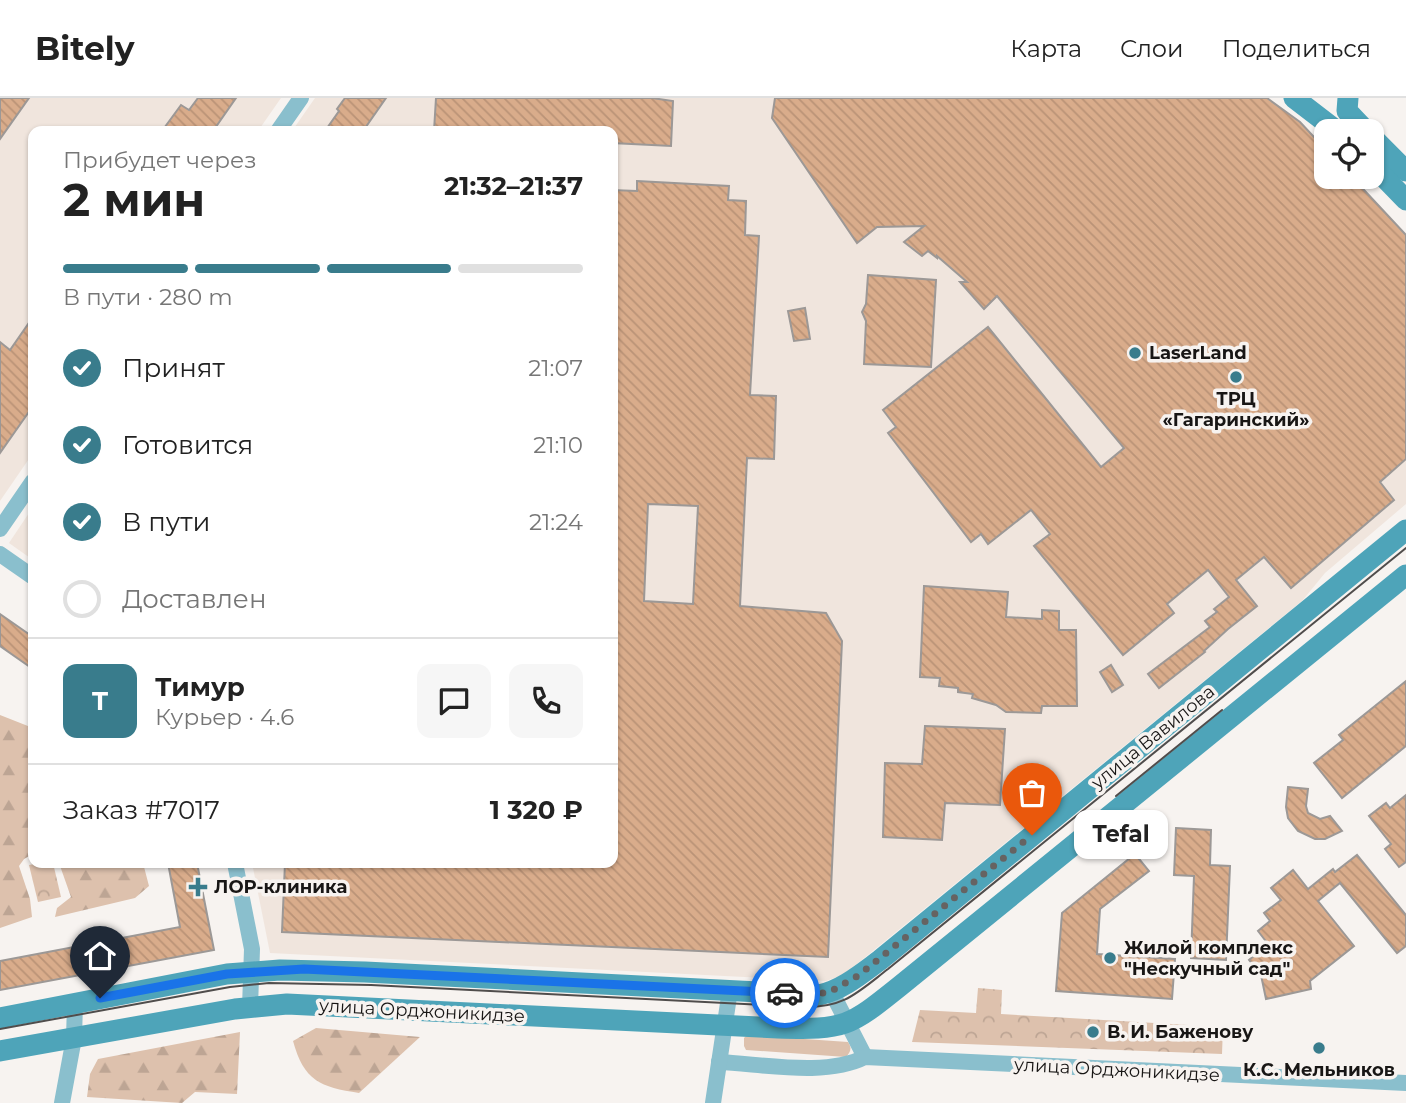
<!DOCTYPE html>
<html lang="ru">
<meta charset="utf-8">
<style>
body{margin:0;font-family:Montserrat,sans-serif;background:#f6f6f6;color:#222;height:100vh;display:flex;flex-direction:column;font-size:26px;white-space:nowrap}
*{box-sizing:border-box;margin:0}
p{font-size:23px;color:#767676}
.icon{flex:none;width:38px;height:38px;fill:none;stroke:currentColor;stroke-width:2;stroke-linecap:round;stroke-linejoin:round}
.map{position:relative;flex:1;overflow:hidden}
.details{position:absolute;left:28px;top:28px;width:590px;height:742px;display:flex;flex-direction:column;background:#fff;border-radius:14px;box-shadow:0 2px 5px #0004}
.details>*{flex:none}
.fabs{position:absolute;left:1314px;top:21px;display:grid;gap:14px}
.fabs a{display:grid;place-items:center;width:70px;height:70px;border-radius:14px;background:#fff;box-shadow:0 2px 5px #0004;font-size:35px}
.pin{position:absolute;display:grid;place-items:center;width:60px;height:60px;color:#fff;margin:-72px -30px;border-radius:50% 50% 50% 0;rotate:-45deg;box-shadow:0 0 7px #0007}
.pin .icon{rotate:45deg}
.courier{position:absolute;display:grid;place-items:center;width:70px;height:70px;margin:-35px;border:5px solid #1a73e8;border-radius:50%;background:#fff;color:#222;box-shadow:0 2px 9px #0007}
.bubble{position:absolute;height:49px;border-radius:14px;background:#fff;box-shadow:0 2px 5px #0004;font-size:23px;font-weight:700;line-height:49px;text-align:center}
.summary em{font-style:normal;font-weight:700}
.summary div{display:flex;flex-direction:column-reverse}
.summary{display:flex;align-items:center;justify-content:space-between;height:119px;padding:0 35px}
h1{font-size:46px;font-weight:700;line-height:52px}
.bar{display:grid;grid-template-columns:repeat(4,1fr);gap:10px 7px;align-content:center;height:84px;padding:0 35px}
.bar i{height:9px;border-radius:5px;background:#e0e0e0}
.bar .active{background:#397c8c}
.bar p{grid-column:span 4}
.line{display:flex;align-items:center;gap:18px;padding:0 35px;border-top:2px solid #e0e0e0}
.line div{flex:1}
.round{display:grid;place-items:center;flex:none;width:74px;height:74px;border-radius:14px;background:#f6f6f6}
ol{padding:0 35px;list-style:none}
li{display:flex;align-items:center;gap:21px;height:77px}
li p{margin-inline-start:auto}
li .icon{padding:7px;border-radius:50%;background:#397c8c;color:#fff;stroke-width:4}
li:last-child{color:#767676}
li i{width:38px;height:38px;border:4px solid #e0e0e0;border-radius:50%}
header{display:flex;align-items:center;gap:42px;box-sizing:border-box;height:98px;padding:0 35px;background:#fff;border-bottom:2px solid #e0e0e0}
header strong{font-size:33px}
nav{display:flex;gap:38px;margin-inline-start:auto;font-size:24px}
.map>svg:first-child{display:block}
.built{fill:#f0e5dd}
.grass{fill:#ddc1ad}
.forest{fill:url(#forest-firs)}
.park{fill:url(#park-crowns)}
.building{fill:url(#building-back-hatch);stroke:#9c9896;stroke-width:2;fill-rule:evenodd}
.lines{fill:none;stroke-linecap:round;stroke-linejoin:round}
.minor{stroke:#8abfcd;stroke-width:16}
.secondary{stroke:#4ea4b9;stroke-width:21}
.tram{stroke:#504d4c;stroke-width:2}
.done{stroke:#666362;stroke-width:7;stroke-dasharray:0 12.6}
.route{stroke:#1a73e8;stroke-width:9}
.poi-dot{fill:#397c8c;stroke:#f7f3f0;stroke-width:2.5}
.labels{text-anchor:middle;stroke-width:7;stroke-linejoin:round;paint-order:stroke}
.poi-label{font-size:18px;font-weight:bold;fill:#181615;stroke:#f7f3f0;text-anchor:start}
.street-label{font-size:18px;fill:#181615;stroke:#f7f3f0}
</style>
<header>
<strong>Bitely</strong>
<nav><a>Карта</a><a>Слои</a><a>Поделиться</a></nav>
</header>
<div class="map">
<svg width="1406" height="1005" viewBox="0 0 1406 1005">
<defs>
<pattern id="forest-firs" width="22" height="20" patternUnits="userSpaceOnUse" patternTransform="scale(1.75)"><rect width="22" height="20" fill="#ddc1ad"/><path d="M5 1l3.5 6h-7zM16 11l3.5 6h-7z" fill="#bda594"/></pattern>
<pattern id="park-crowns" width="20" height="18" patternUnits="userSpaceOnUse" patternTransform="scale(1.75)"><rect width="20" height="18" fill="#ddc1ad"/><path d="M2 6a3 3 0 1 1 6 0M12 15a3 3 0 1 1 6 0" fill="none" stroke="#bda594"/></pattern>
<pattern id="building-back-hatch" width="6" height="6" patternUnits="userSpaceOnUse" patternTransform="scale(1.75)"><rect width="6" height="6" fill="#d9ac8b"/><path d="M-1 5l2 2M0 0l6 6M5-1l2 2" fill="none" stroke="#ba9377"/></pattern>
</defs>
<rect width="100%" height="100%" fill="#f7f3f0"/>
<g class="built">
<polygon points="0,0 281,0 258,33 33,33 33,355 0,403"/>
<polygon points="315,0 1267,0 1300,24 1326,52 1326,79 1352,79 1406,137 1406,406 1325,475 1302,503 852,870 840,878 826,883 270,855 252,765 612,765 612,33 292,33"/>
<polygon points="33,409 33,462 9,445"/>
</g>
<path class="grass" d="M747,937L848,944C852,950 851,953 846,959L746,952L744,948V940Z"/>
<g class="forest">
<polygon points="0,617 33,630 33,756 24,761 19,768 30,801 32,819 0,830"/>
<polygon points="59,765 143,765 149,788 135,800 55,819 57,810 71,799"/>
<path d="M316,930L420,939L359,995C320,989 304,983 293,943Z"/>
<polygon points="240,934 237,996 195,994 182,1005 87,999 90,976 98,961"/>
</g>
<g class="park">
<polygon points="40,765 53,765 61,799 38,804 29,767"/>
<polygon points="978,890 1002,892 1001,916 1223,929 1222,956 912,944 920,912 976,915"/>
</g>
<g class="building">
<polygon points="0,0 29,0 0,41"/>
<polygon points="198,0 236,0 213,33 162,33 181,7 189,12"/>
<polygon points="345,0 386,0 363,33 325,33 339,13 337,11"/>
<polygon points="436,0 652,0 673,3 671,48 612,45 612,33 434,33"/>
<polygon points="775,0 1267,0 1300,24 1326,52 1326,79 1352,79 1406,137 1406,361 1380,384 1394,402 1291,490 1264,459 1253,468 1236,482 1257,508 1228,531 1204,553 1205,554 1159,590 1148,576 1210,529 1205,523 1217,514 1214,511 1229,499 1208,472 1167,506 1174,515 1123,557 1034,448 1050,436 1031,412 988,446 981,436 971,444 888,335 896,329 883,312 988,229 1101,369 1124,350 997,198 984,211 960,184 967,184 937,158 937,160 928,153 922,158 904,144 924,128 877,129 857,145 772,20"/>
<path d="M637,83L729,88L728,102L746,103L745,137L759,138L750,297L776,298L774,361L747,360L740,508L826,515L842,543L828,859L282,834L285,765H612V92L637,93ZM648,406L698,408L693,506L644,503Z"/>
<polygon points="868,177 936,182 931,269 864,266 866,223 862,214 866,206"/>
<polygon points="805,210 810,241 794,243 788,213"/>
<polygon points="33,219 33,308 0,355 0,244 10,252"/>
<polygon points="924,488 1008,494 1006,519 1042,521 1042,512 1059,513 1059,532 1076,532 1077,608 1042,608 1041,615 1006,614 996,607 972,600 973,596 958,594 958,590 939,588 940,580 920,579"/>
<polygon points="0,516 33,539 33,571 0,548"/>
<polygon points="1111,567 1123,587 1112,594 1100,574"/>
<polygon points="1406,583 1406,648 1342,700 1314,665 1343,642 1339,637"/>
<polygon points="925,628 1005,631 1000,707 945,705 942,742 883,739 885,665 922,666"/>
<polygon points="1288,689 1308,691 1306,708 1308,715 1320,721 1330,718 1342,733 1325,741 1315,741 1298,733 1288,720 1286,709"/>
<polygon points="1406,697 1406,764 1399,769 1385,751 1391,746 1369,718 1386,705 1390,710"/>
<polygon points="1176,730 1211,732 1210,767 1230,768 1226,862 1191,860 1194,778 1174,777"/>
<polygon points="1135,756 1149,773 1100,811 1097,856 1175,861 1172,901 1056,893 1062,815"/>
<polygon points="1357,757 1406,817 1406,848 1397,855 1340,785 1318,803 1354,848 1310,883 1311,891 1266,901 1261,877 1249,862 1268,846 1258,833 1270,823 1264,815 1281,802 1271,790 1293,772 1308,791 1333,771 1335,774"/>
<polygon points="168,765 197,765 214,852 0,892 0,863 180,829"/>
</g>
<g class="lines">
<g class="minor">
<polyline points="278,33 301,0"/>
<polyline points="0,431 33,383"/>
<polyline points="0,456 33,479"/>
<polyline points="235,765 252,851 250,909"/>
<polyline points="831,893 865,959"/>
<path d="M719,964C763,966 826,979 865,959L1406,985"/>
<polyline points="62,1005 74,940 75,905"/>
<polyline points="713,1005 730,892"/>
</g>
<g class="secondary">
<polyline points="1294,0 1337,33"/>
<polyline points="1348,0 1347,13 1366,33"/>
<polyline points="1372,39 1406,73"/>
<polyline points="1372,67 1406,102"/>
<path d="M0,920L227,876L280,872L365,874L819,897C842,892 861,876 880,862L1406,432"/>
<path d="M0,953L235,911L287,906L778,930C845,932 849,929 900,888L1406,477"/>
</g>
<g class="tram">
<polyline points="1116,698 1222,612"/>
<path d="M0,931L230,889L269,885L371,887L803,909C844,910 857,895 888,871L1406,450"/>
</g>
</g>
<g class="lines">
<polyline class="done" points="785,895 828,895 859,877 1032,737"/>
<polyline class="route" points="100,900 227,876 304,871 785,895"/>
</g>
<g class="poi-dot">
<circle cx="1135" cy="255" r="7"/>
<circle cx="1236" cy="279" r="7"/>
<path d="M194.5 778.5h7v7h7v7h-7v7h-7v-7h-7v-7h7z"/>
<circle cx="1110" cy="860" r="7"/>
<circle cx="1093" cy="934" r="7"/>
<circle cx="1319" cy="950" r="7"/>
</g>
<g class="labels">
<g class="poi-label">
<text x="1149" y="261">LaserLand</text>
<text x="1236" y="307" text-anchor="middle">ТРЦ<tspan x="1236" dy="21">«Гагаринский»</tspan></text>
<text x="214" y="795">ЛОР-клиника</text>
<text x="1124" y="856">Жилой комплекс<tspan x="1124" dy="21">"Нескучный сад"</tspan></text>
<text x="1107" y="940">В. И. Баженову</text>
<text x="1319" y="978" text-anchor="middle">К.С. Мельников</text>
</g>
<g class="street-label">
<text transform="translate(1153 639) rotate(-39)" y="6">улица Вавилова</text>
<text transform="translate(422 913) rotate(3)" y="6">улица Орджоникидзе</text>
<text transform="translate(1117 972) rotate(3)" y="6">улица Орджоникидзе</text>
</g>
</g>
</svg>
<div class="fabs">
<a><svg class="icon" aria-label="locate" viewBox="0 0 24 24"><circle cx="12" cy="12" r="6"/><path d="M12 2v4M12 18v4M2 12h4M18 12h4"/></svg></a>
</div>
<div class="pin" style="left:1032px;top:737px;background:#ea580c"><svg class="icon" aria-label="bag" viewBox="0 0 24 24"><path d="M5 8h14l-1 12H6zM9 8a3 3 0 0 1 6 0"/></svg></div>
<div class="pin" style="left:100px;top:900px;background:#1f2937"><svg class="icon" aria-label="home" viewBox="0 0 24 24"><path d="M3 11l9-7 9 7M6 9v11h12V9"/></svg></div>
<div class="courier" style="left:785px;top:895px"><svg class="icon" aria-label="car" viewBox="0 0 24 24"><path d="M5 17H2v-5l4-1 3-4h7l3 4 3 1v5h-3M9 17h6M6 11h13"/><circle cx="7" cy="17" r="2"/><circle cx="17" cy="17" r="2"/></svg></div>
<div class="bubble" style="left:1074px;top:712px;width:94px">Tefal</div>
<section class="details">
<div class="summary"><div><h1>2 мин</h1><p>Прибудет через</p></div><em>21:32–21:37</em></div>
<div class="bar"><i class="active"></i><i class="active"></i><i class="active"></i><i></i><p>В пути · 280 m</p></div>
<ol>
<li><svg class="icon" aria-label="check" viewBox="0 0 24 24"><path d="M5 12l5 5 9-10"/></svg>Принят<p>21:07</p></li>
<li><svg class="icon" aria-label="check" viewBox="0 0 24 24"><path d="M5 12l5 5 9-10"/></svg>Готовится<p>21:10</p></li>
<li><svg class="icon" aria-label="check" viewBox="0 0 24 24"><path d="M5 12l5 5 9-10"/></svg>В пути<p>21:24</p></li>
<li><i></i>Доставлен</li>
</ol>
<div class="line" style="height:126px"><b class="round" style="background:#397c8c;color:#fff">Т</b><div><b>Тимур</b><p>Курьер · 4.6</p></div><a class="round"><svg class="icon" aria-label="chat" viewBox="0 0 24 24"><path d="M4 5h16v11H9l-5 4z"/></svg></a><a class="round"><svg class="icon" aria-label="phone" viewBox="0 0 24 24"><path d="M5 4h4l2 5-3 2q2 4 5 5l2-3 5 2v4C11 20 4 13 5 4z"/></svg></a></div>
<div class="line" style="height:91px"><div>Заказ #7017</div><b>1 320 ₽</b></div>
</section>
</div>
